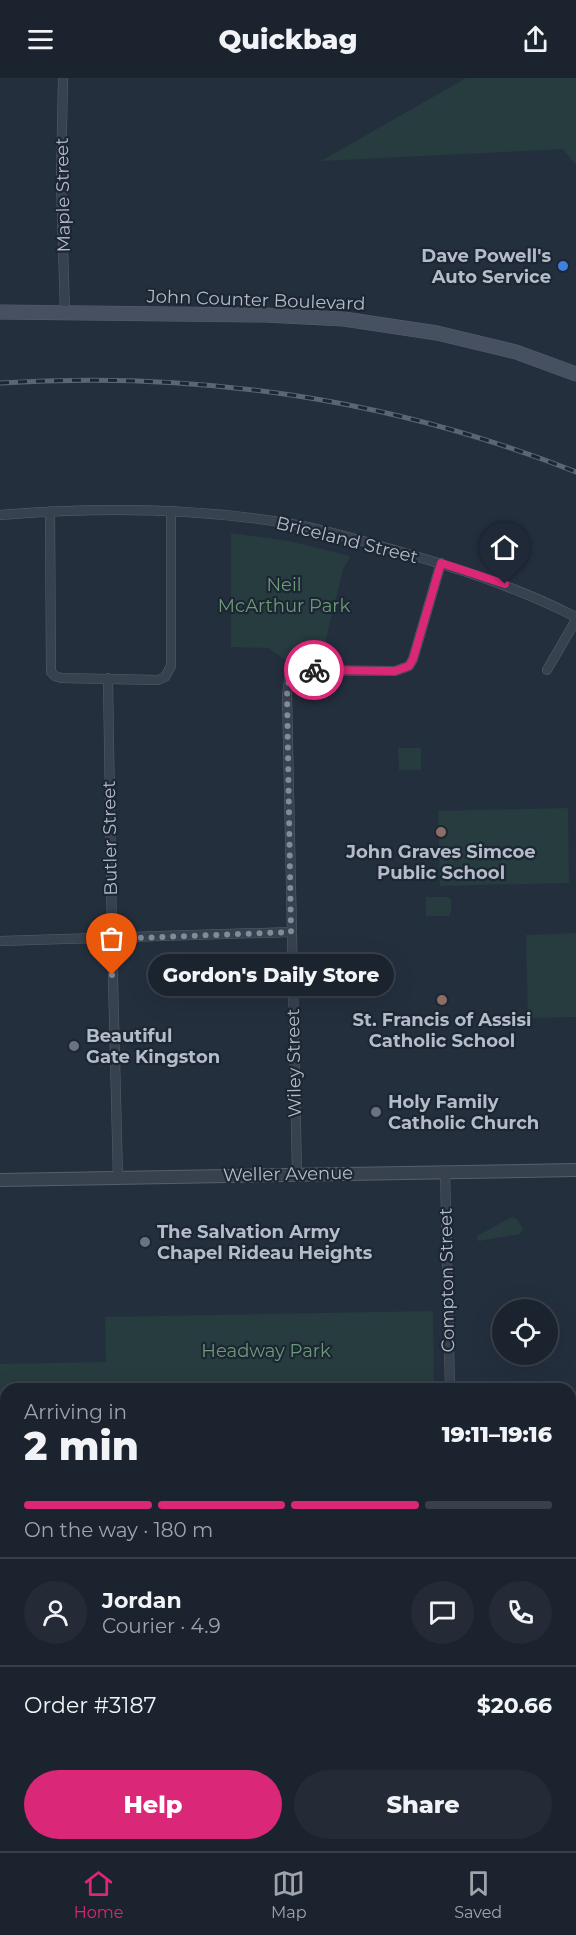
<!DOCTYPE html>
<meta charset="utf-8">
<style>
body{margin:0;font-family:Montserrat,sans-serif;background:#242b36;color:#f1f3f6;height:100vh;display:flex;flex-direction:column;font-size:22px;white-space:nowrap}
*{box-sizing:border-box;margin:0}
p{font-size:20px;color:#a0a4aa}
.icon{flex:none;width:33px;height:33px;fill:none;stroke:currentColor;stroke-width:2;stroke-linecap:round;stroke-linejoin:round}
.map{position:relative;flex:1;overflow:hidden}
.details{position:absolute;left:0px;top:1305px;width:576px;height:468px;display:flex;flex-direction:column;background:#1b232e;border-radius:18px 18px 0 0;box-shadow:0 6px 24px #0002,0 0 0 2px #39404a}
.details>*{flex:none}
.controls{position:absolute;left:492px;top:1221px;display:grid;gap:12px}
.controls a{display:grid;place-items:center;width:66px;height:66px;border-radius:50%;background:#1b232e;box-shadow:0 6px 24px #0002,0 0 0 2px #39404a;font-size:30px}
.pin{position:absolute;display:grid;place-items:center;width:51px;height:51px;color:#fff;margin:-62px -26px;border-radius:50% 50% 50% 0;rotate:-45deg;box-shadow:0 0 6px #0007}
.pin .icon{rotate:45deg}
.courier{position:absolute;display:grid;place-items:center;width:60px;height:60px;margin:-30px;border:4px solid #db2777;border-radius:50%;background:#fff;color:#222;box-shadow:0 2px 8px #0007}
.bubble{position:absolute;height:42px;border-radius:21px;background:#1b232e;box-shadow:0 6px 24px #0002,0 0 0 2px #39404a;font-size:20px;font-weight:800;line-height:42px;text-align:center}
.head em{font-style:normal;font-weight:800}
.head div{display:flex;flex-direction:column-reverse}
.head{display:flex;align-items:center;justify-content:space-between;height:102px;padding:0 24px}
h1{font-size:39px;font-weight:800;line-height:45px}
.bar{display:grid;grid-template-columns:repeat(4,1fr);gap:9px 6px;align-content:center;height:72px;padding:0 24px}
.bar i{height:8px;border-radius:4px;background:#39404a}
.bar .current{background:#db2777}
.bar p{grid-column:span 4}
.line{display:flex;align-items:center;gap:15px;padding:0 24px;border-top:2px solid #39404a}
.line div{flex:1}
.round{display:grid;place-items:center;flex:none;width:63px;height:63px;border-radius:32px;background:#242b36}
.cta{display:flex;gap:12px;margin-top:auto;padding:12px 24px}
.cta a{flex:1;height:69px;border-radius:36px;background:#db2777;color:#fff;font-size:24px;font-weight:800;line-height:69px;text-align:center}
.cta a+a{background:#242b36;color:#f1f3f6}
header{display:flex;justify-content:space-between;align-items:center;height:78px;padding:0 24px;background:#1b232e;font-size:27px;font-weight:800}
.tabs{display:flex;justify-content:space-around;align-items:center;height:84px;border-top:2px solid #39404a;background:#1b232e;font-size:16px;color:#a0a4aa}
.tabs a{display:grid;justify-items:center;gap:3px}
.tabs .current{color:#db2777}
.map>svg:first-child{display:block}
.green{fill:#263c3f}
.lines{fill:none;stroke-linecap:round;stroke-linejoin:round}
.minor-casing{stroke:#565f6c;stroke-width:10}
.tertiary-casing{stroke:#565f6c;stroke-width:14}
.secondary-casing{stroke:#565f6c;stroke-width:15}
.minor{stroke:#38414e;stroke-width:9}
.tertiary{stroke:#38414e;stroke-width:12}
.secondary{stroke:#465061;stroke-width:14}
.rail-casing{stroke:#5a6575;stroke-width:5}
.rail{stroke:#1d2633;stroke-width:3;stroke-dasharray:9;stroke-linecap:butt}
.done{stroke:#828b98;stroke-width:6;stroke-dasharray:0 10.8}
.route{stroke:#db2777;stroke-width:8}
.shop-dot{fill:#3f7fe0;stroke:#1d2633;stroke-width:2}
.education-dot{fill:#8d6e63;stroke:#1d2633;stroke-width:2}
.worship-dot{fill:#6b7280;stroke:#1d2633;stroke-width:2}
.labels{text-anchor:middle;stroke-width:4.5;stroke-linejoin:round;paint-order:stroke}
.street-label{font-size:18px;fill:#b4bcc9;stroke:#1d2633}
.poi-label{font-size:18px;font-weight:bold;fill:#b4bcc9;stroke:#1d2633;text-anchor:start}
.park-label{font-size:18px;fill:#6b9a76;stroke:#1d2633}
</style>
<header><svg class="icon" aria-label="menu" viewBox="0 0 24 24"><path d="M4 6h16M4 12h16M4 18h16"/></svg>Quickbag<svg class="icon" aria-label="share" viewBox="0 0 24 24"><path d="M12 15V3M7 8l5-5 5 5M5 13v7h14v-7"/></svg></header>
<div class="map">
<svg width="576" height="1773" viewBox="0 0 576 1773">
<rect width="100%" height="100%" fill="#242f3e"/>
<g class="green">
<polygon points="466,0 576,0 576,87 563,71 321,83"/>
<polygon points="231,455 289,463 350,478 343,492 326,561 328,581 289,585 269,570 231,569"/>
<polygon points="398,670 421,670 421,692 399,692"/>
<polygon points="568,730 569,805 440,808 438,733"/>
<polygon points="426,819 448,819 451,822 451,833 449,838 426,838"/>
<polygon points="576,855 576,939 528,940 526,857"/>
<polygon points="512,1139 517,1141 523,1151 520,1156 479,1163 477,1162 477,1158"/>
<polygon points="433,1233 434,1304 280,1308 280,1311 6,1311 6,1323 0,1324 0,1286 106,1284 105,1239"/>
<rect x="178" y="1767" width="267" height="6"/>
</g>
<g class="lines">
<defs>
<g id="minor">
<polyline points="63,0 61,102 65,235"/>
<polyline points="50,433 51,594 55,598 61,600 158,602 165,599 171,588 171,434"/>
<path d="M0,437C96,429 195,429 291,446C328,452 365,464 401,474C464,492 518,510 576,539"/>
<polyline points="547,592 576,542"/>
<polyline points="108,600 112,861 118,1100"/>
<polyline points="0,863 292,854"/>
<polyline points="445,1093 450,1311"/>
<polyline points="297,1096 287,617 289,601 304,592 395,593 409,588 413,581 441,485"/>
<polyline points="0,1555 6,1551"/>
<polyline points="0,1607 6,1617"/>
<polyline points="167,1767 167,1773"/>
<polyline points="561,1773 563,1767"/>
</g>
<g id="tertiary">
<polyline points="0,1102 576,1092"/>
<polyline points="570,1745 576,1747"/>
<polyline points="0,1746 6,1745"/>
</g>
<polyline id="secondary" points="0,234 265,237 344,241 437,255 516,274 576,296"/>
</defs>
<use href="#minor" class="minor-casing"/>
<use href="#tertiary" class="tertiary-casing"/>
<use href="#secondary" class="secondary-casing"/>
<use href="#minor" class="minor"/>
<use href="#tertiary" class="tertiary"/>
<use href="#secondary" class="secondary"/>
<defs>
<path id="rail" d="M0,305C200,293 389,320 576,394"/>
</defs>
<use href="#rail" class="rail-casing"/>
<use href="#rail" class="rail"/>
</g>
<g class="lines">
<polyline class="done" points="112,897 112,861 291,854 287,617 289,601 304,592 314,592"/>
<polyline class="route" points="314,592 395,593 409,588 413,581 441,485 505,506"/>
</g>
<circle class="shop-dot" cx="563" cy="188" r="6"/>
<g class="education-dot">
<circle cx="441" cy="754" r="6"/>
<circle cx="442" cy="922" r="6"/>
</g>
<g class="worship-dot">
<circle cx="74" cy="968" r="6"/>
<circle cx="376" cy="1034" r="6"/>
<circle cx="145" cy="1164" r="6"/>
</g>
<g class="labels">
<g class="street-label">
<text transform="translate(63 117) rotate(-91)" y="6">Maple Street</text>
<text transform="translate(256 222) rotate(2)" y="6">John Counter Boulevard</text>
<text transform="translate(347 462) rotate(14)" y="6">Briceland Street</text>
<text transform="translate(110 760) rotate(-91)" y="6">Butler Street</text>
<text transform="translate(294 985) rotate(-91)" y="6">Wiley Street</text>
<text transform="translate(288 1096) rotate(-1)" y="6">Weller Avenue</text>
<text transform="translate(447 1202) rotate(-91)" y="6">Compton Street</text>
</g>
<g class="poi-label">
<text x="551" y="184" text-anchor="end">Dave Powell's<tspan x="551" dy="21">Auto Service</tspan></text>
<text x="441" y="780" text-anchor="middle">John Graves Simcoe<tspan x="441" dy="21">Public School</tspan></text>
<text x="442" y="948" text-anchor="middle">St. Francis of Assisi<tspan x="442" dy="21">Catholic School</tspan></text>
<text x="86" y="964">Beautiful<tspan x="86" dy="21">Gate Kingston</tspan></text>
<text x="388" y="1030">Holy Family<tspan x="388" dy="21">Catholic Church</tspan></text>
<text x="157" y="1160">The Salvation Army<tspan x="157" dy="21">Chapel Rideau Heights</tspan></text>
</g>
<g class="park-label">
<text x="284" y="513">Neil<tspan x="284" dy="21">McArthur Park</tspan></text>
<text x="266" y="1279">Headway Park</text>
</g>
</g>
</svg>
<div class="controls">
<a><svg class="icon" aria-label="locate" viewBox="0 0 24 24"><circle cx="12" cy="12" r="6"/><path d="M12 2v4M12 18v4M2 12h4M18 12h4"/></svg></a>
</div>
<div class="pin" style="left:112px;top:897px;background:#ea580c"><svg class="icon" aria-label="bag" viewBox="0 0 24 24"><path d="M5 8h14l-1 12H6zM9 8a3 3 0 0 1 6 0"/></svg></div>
<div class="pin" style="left:505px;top:506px;background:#1f2937"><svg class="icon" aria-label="home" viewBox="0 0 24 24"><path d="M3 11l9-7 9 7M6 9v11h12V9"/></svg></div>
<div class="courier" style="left:314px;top:592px"><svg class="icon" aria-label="bike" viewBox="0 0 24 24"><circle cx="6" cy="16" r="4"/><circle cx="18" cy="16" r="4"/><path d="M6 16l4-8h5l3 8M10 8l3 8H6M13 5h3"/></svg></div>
<div class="bubble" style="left:148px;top:876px;width:246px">Gordon's Daily Store</div>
<section class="details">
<div class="head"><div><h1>2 min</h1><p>Arriving in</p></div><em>19:11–19:16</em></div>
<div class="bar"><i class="current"></i><i class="current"></i><i class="current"></i><i></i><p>On the way · 180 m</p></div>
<div class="line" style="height:108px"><a class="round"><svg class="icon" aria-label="person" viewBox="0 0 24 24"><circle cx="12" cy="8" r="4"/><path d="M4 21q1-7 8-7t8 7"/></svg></a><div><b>Jordan</b><p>Courier · 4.9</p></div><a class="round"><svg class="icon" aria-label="chat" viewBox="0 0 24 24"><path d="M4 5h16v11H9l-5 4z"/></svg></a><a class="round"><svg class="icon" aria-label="phone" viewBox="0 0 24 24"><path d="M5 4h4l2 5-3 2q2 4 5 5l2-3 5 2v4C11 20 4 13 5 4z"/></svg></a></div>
<div class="line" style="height:78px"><div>Order #3187</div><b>$20.66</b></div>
<div class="cta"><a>Help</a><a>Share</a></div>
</section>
</div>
<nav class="tabs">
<a class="current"><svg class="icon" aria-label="home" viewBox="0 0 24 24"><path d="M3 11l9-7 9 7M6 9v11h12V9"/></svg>Home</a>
<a><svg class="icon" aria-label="map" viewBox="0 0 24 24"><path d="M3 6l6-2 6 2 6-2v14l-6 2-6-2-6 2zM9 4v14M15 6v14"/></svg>Map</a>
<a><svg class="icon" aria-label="saved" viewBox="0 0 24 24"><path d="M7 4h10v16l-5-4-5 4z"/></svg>Saved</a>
</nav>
